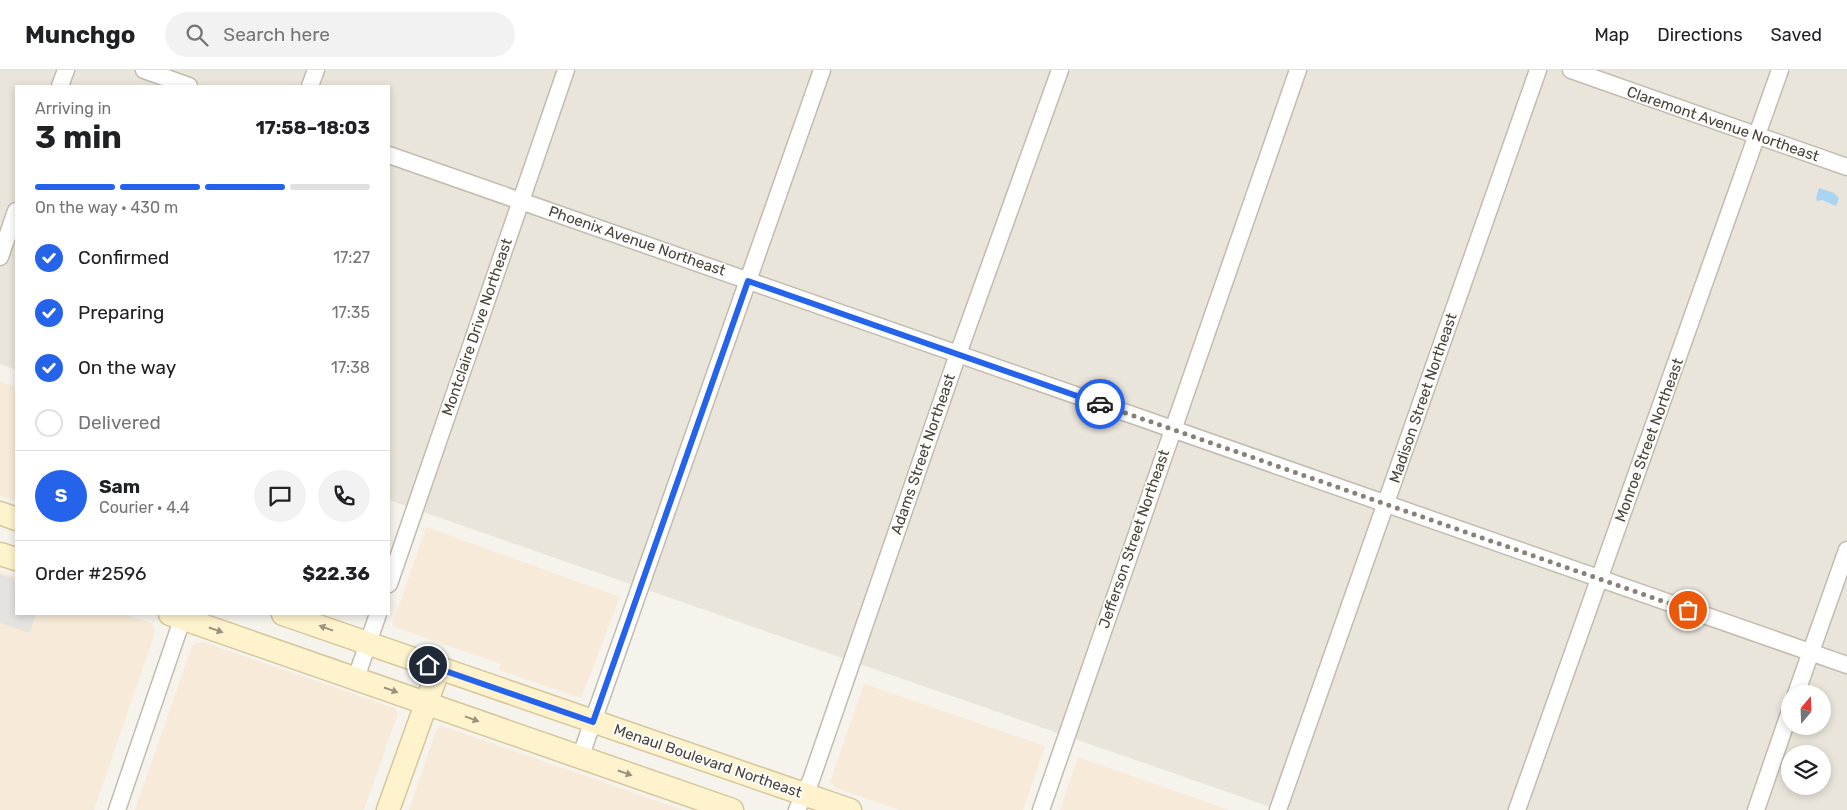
<!DOCTYPE html>
<meta charset="utf-8">
<style>
body{margin:0;font-family:Rubik,sans-serif;background:#f2f2f2;color:#202124;height:100vh;display:flex;flex-direction:column;font-size:19px;white-space:nowrap}
*{box-sizing:border-box;margin:0}
p{font-size:16px;color:#757577}
.icon{flex:none;width:28px;height:28px;fill:none;stroke:currentColor;stroke-width:2;stroke-linecap:round;stroke-linejoin:round}
.map{position:relative;flex:1;overflow:hidden}
.side{position:absolute;left:15px;top:15px;width:375px;height:530px;display:flex;flex-direction:column;background:#fff;border-radius:0px;box-shadow:0 2px 8px #0003}
.side>*{flex:none}
.needle{width:32px;rotate:19deg}
.fabs{position:absolute;left:1781px;top:615px;display:grid;gap:10px}
.fabs a{display:grid;place-items:center;width:50px;height:50px;border-radius:50%;background:#fff;box-shadow:0 2px 8px #0003;font-size:25px}
.pin{position:absolute;display:grid;place-items:center;width:42px;height:42px;color:#fff;margin:-21px;border:2px solid #fff;border-radius:50%;box-shadow:0 1px 5px #0007}
.courier{position:absolute;display:grid;place-items:center;width:50px;height:50px;margin:-25px;border:4px solid #2563eb;border-radius:50%;background:#fff;color:#222;box-shadow:0 1px 6px #0007}
.headline em{font-style:normal;font-weight:700}
.headline div{display:flex;flex-direction:column-reverse}
.headline{display:flex;align-items:center;justify-content:space-between;height:85px;padding:0 20px}
h1{font-size:32px;font-weight:700;line-height:38px}
.bar{display:grid;grid-template-columns:repeat(4,1fr);gap:8px 5px;align-content:center;height:60px;padding:0 20px}
.bar i{height:6px;border-radius:4px;background:#e0e0e0}
.bar .active{background:#2563eb}
.bar p{grid-column:span 4}
.line{display:flex;align-items:center;gap:12px;padding:0 20px;border-top:1px solid #e0e0e0}
.line div{flex:1}
.round{display:grid;place-items:center;flex:none;width:52px;height:52px;border-radius:26px;background:#f2f2f2}
ol{padding:0 20px;list-style:none}
li{display:flex;align-items:center;gap:15px;height:55px}
li p{margin-inline-start:auto}
li .icon{padding:5px;border-radius:50%;background:#2563eb;color:#fff;stroke-width:4}
li:last-child{color:#757577}
li i{width:28px;height:28px;border:2px solid #e0e0e0;border-radius:50%}
header{display:flex;align-items:center;gap:30px;box-sizing:border-box;height:70px;padding:0 25px;background:#fff;border-bottom:1px solid #e0e0e0}
header strong{font-size:24px}
nav{display:flex;gap:28px;margin-inline-start:auto;font-size:18px}
.search{width:350px;height:45px;background:#f2f2f2;display:flex;align-items:center;gap:12px;box-sizing:border-box;padding:0 18px;border-radius:28px;color:#757577;font-size:19px}
.map>svg:first-child{display:block}
.residential{fill:#eae5da;fill-rule:evenodd}
.commercial{fill:#f7ead8}
.parking{fill:#e5e3e0}
.water{fill:#a9d4f2}
.lines{fill:none;stroke-linecap:round;stroke-linejoin:round}
.street-casing{stroke:#c2bbae;stroke-width:19}
.secondary-casing{stroke:#d6c79b;stroke-width:25}
.street{stroke:#fff;stroke-width:16}
.secondary{stroke:#fff3cd;stroke-width:22}
.oneway{fill:#9c937c}
.done{stroke:#878178;stroke-width:5;stroke-dasharray:0 9}
.route{stroke:#2563eb;stroke-width:6}
.labels{text-anchor:middle;stroke-width:4;stroke-linejoin:round;paint-order:stroke}
.street-label{font-size:15px;fill:#4b4439;stroke:#fff}
</style>
<header>
<strong>Munchgo</strong>
<div class="search"><svg class="icon" aria-label="search" viewBox="0 0 24 24"><circle cx="10" cy="10" r="6"/><path d="M15 15l6 6"/></svg>Search here</div>
<nav><a>Map</a><a>Directions</a><a>Saved</a></nav>
</header>
<div class="map">
<svg width="1847" height="740" viewBox="0 0 1847 740">
<rect width="100%" height="100%" fill="#f6f3ec"/>
<path class="residential" d="M0,0H1847V740H1279L389,430V16H16V300L0,294ZM1790,624H1822V656H1790ZM1790,684H1822V716H1790Z"/>
<g class="commercial">
<polygon points="0,311 16,317 16,431 0,426"/>
<polygon points="426,457 620,527 581,628 499,600 501,594 392,556"/>
<polygon points="0,501 16,507 16,544 123,544 151,553 154,559 154,565 94,740 0,740"/>
<polygon points="203,572 394,638 397,641 397,646 364,740 135,740 192,576 197,573"/>
<polygon points="864,614 1045,676 1023,740 900,740 836,718 830,712"/>
<polygon points="441,656 445,657 683,740 409,740 436,661"/>
<polygon points="1078,687 1229,740 1060,740"/>
</g>
<polygon class="parking" points="0,504 16,510 16,544 36,544 30,563 0,553"/>
<polygon class="water" points="1819,118 1834,123 1839,128 1836,136 1822,130 1817,131 1816,128"/>
<g class="lines">
<defs>
<g id="street">
<polyline points="144,0 189,16"/>
<polyline points="1571,0 1847,97"/>
<polyline points="60,16 66,0"/>
<polyline points="310,16 316,0"/>
<polyline points="389,85 1847,595"/>
<polyline points="0,187 16,141"/>
<polyline points="389,514 566,0"/>
<polyline points="356,608 378,544"/>
<polyline points="1796,624 1847,480"/>
<polyline points="580,688 822,0"/>
<polyline points="117,740 184,544"/>
<polyline points="797,740 811,710 958,284 1060,0"/>
<polyline points="1041,740 1298,0"/>
<polyline points="1278,740 1538,0"/>
<polyline points="1517,740 1780,0"/>
<polyline points="1756,740 1790,641"/>
</g>
<g id="secondary">
<polyline points="0,443 16,449"/>
<polyline points="0,484 16,489"/>
<polyline points="170,544 732,740"/>
<polyline points="283,544 850,740"/>
<polyline points="388,740 439,598"/>
</g>
</defs>
<use href="#street" class="street-casing"/>
<use href="#secondary" class="secondary-casing"/>
<use href="#street" class="street"/>
<use href="#secondary" class="secondary"/>
</g>
<defs><path id="oneway-solid" d="M-6-.8H1V-3.2L6.5 0L1 3.2V.8H-6Z" transform="scale(1.25)"/></defs>
<g class="oneway">
<use href="#oneway-solid" transform="translate(326 558) rotate(-160)"/>
<use href="#oneway-solid" transform="translate(216 560) rotate(19)"/>
<use href="#oneway-solid" transform="translate(391 620) rotate(19)"/>
<use href="#oneway-solid" transform="translate(472 649) rotate(20)"/>
<use href="#oneway-solid" transform="translate(625 703) rotate(19)"/>
</g>
<g class="lines">
<polyline class="done" points="1100,334 1688,540"/>
<polyline class="route" points="428,595 593,652 748,211 1100,334"/>
</g>
<g class="labels">
<g class="street-label">
<text transform="translate(1723 54) rotate(19)" y="5">Claremont Avenue Northeast</text>
<text transform="translate(637 171) rotate(19)" y="5">Phoenix Avenue Northeast</text>
<text transform="translate(477 257) rotate(-71)" y="5">Montclaire Drive Northeast</text>
<text transform="translate(1423 328) rotate(-71)" y="5">Madison Street Northeast</text>
<text transform="translate(1649 370) rotate(-70)" y="5">Monroe Street Northeast</text>
<text transform="translate(923 384) rotate(-71)" y="5">Adams Street Northeast</text>
<text transform="translate(1134 469) rotate(-71)" y="5">Jefferson Street Northeast</text>
<text transform="translate(708 691) rotate(19)" y="5">Menaul Boulevard Northeast</text>
</g>
</g>
</svg>
<div class="fabs">
<a><svg class="needle" viewBox="-14 -14 28 28"><path d="M0-13l5 13h-10z" fill="#e53935"/><path d="M0 13l5-13h-10z" fill="#757577"/></svg></a>
<a><svg class="icon" aria-label="layers" viewBox="0 0 24 24"><path d="M12 4l9 5-9 5-9-5zM3 14l9 5 9-5"/></svg></a>
</div>
<div class="pin" style="left:1688px;top:540px;background:#ea580c"><svg class="icon" aria-label="bag" viewBox="0 0 24 24"><path d="M5 8h14l-1 12H6zM9 8a3 3 0 0 1 6 0"/></svg></div>
<div class="pin" style="left:428px;top:595px;background:#1f2937"><svg class="icon" aria-label="home" viewBox="0 0 24 24"><path d="M3 11l9-7 9 7M6 9v11h12V9"/></svg></div>
<div class="courier" style="left:1100px;top:334px"><svg class="icon" aria-label="car" viewBox="0 0 24 24"><path d="M5 17H2v-5l4-1 3-4h7l3 4 3 1v5h-3M9 17h6M6 11h13"/><circle cx="7" cy="17" r="2"/><circle cx="17" cy="17" r="2"/></svg></div>
<section class="side">
<div class="headline"><div><h1>3 min</h1><p>Arriving in</p></div><em>17:58–18:03</em></div>
<div class="bar"><i class="active"></i><i class="active"></i><i class="active"></i><i></i><p>On the way · 430 m</p></div>
<ol>
<li><svg class="icon" aria-label="check" viewBox="0 0 24 24"><path d="M5 12l5 5 9-10"/></svg>Confirmed<p>17:27</p></li>
<li><svg class="icon" aria-label="check" viewBox="0 0 24 24"><path d="M5 12l5 5 9-10"/></svg>Preparing<p>17:35</p></li>
<li><svg class="icon" aria-label="check" viewBox="0 0 24 24"><path d="M5 12l5 5 9-10"/></svg>On the way<p>17:38</p></li>
<li><i></i>Delivered</li>
</ol>
<div class="line" style="height:90px"><b class="round" style="background:#2563eb;color:#fff">S</b><div><b>Sam</b><p>Courier · 4.4</p></div><a class="round"><svg class="icon" aria-label="chat" viewBox="0 0 24 24"><path d="M4 5h16v11H9l-5 4z"/></svg></a><a class="round"><svg class="icon" aria-label="phone" viewBox="0 0 24 24"><path d="M5 4h4l2 5-3 2q2 4 5 5l2-3 5 2v4C11 20 4 13 5 4z"/></svg></a></div>
<div class="line" style="height:65px"><div>Order #2596</div><b>$22.36</b></div>
</section>
</div>
